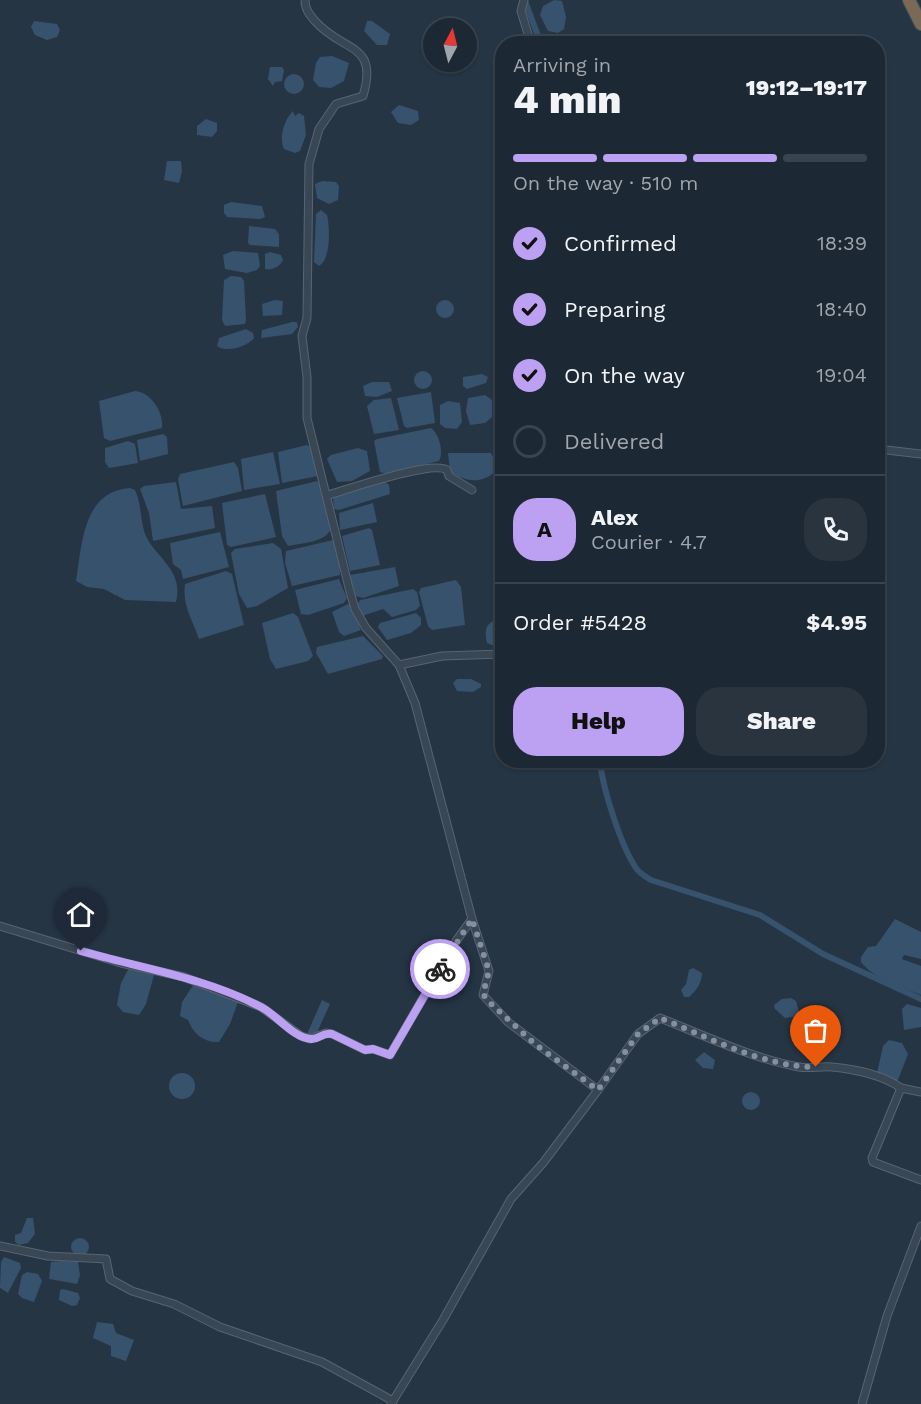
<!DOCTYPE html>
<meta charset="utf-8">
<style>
body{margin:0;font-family:"Work Sans",sans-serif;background:#29343f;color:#f1f3f6;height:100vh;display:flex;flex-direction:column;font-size:22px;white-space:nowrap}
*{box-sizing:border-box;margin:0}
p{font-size:20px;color:#a0a6ac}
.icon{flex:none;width:33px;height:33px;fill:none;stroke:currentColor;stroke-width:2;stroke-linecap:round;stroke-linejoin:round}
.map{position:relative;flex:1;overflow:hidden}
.drawer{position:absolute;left:495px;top:36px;width:390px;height:732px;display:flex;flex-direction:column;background:#1c2833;border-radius:24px;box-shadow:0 2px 4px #0004,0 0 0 2px #3a444e}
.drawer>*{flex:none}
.needle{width:39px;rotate:7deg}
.fabs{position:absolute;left:423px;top:18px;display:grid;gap:12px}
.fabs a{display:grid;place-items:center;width:54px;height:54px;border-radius:50%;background:#1c2833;box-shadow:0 2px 4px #0004,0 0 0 2px #3a444e;font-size:30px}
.pin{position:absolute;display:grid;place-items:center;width:51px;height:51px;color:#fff;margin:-62px -26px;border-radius:50% 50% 50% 0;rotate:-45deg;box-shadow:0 0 6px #0007}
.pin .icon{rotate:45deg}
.courier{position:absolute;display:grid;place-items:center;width:60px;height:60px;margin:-30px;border:4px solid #bca0f2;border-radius:50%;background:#fff;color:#222;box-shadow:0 2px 8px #0007}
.overview em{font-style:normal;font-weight:800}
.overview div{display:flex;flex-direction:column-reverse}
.overview{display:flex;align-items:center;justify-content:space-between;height:102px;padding:0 18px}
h1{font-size:39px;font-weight:800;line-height:45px}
.bar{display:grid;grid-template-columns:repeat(4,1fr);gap:9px 6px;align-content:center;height:72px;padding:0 18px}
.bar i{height:8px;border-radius:4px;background:#3a444e}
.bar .selected{background:#bca0f2}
.bar p{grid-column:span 4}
.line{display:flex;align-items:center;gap:15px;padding:0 18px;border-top:2px solid #3a444e}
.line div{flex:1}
.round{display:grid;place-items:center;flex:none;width:63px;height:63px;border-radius:24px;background:#29343f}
ol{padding:0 18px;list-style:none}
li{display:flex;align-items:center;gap:18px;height:66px}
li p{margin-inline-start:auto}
li .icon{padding:6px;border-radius:50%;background:#bca0f2;color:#111;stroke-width:4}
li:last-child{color:#a0a6ac}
li i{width:33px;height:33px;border:3px solid #3a444e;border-radius:50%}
.primary-button{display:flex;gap:12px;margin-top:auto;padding:12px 18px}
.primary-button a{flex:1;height:69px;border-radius:24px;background:#bca0f2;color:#111;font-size:24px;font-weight:800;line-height:69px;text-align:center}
.primary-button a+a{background:#29343f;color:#f1f3f6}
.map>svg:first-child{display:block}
.water{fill:#37526d}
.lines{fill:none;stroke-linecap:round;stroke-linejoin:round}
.canal{stroke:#37526d;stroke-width:6}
.street-casing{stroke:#586471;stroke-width:9}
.highway-casing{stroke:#44515e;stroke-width:14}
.street{stroke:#394754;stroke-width:7}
.highway{stroke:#7a6956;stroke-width:12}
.done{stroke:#84909d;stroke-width:6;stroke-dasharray:0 10.8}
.route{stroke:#bca0f2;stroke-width:8}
</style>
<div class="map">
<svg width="921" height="1404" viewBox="0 0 921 1404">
<rect width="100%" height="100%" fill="#253544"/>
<g class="water">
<polygon points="554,0 562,1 566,17 564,29 558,33 548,31 540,15 543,6"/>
<polygon points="34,21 57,24 60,30 57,37 47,40 35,35 31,27"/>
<polygon points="367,21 372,21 390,34 387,45 377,45 364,31"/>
<polygon points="332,56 349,63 344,81 331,88 319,87 313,80 316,63 320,57"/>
<polygon points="270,67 282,67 284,70 282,81 275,82 273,86 268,79"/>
<circle cx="294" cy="84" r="10"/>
<polygon points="399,105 418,111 419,120 411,125 398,123 391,112"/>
<path d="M293,111L295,116L299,113L304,116L306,135L300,151L295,153L284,149C279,137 284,120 293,111Z"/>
<polygon points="206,119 217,123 217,131 212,137 197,135 197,126"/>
<polygon points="167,161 181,161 182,171 179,183 164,180"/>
<polygon points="322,181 336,182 339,186 338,200 329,204 317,198 315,184"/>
<polygon points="231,202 262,206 265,217 260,219 227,217 224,213 224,205"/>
<path d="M321,210L327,215C330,228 331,259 319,266L314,262L316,214Z"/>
<polygon points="249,226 275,229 279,234 279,247 250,245 248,243"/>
<polygon points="233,251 258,253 260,266 257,270 247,273 225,269 223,255"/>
<path d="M270,252L281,255L283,260C281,266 271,271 265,269V254Z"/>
<polygon points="231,276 241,277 244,281 246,320 245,324 225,326 222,320 224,280"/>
<circle cx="445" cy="309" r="9"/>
<polygon points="275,300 283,301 282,315 263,316 262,304"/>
<polygon points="292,322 297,322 298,327 292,334 261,338 262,330"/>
<path d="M246,329L253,333L254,338C247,347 226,353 217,346L219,338Z"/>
<circle cx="423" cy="380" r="9"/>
<polygon points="482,374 488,377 486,383 467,389 463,386 463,377"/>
<polygon points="372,382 389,382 392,391 377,397 365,396 363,386"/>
<path d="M135,391C151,392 164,413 162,428L110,441L104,438L99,401Z"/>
<polygon points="431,392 435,423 407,428 404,426 397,398"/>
<polygon points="485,395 492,400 492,417 485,423 470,425 466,411 468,398"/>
<polygon points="391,398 399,430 374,434 367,406 374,400"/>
<polygon points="448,401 460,403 462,422 457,429 445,428 440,424 440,405"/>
<path d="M431,428C439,433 444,453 439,461L386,474L380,472L374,441L377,439Z"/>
<polygon points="163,434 167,437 168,454 140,461 137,440"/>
<polygon points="128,441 135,444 138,463 109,468 105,462 105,448"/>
<polygon points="307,445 312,448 318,476 282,483 278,452"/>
<polygon points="358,448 367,451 370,471 352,481 337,482 327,459 331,455"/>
<polygon points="273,452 280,484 244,490 241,459"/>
<path d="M448,453H491L496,463L495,472C480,484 467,482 450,472Z"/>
<polygon points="234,462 238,468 242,491 183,506 178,479 180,474"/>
<path d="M317,481L321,487L331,529C324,543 302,543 288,546L282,536L276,491Z"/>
<polygon points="176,482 181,509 212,506 215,528 153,541 149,513 140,489 144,486"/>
<polygon points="385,482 389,485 390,494 339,510 334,509 333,497"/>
<path d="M130,488L135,490C142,505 140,522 146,536C156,558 184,570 176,602L125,600L104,589L87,587L76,581C82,544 83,491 130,488Z"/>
<polygon points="265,494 276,537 231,547 227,545 222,503"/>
<polygon points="373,503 377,522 340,530 339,513"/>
<polygon points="369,528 372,530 380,565 350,571 342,536"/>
<polygon points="220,532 229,567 183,579 181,570 173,564 170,543"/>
<polygon points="333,540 338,544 340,575 292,586 285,563 286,551"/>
<polygon points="273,543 281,549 288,588 257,606 247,608 239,594 231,553 235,549"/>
<polygon points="395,567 399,586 363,598 355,596 350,575"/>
<path d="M226,571L232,574L244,625L199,639C193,621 182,605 185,584Z"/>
<polygon points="339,579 347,598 344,603 308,615 301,614 295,590"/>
<polygon points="456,580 461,587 465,625 432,630 428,626 419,592 421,588"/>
<polygon points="413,589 417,592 420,606 416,610 392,617 383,609 362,616 357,606 360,600"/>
<polygon points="348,604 351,605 361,630 344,636 339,632 332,612"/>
<polygon points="293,613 298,617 313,656 308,661 276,669 270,659 262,623"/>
<polygon points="416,613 421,618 421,625 411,633 387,640 378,627 380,623"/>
<path d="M493,621L502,625V647L499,648L487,643C485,634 484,626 493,621Z"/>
<polygon points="363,636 383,656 382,659 328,674 316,653 317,647"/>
<polygon points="457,679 471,679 481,684 481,687 473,692 457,691 453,683"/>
<path d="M895,919L921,932V959L904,955L902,959L921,966V995C900,986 875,980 861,962V957L868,947L876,946Z"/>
<polygon points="129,968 150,971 154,975 146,1004 139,1015 123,1012 117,1005 121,983"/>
<path d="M693,968L702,973C702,983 696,991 689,997H684L681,990L686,984L689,970Z"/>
<path d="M194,984L238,1002L230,1024L219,1042C203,1043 193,1033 188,1020L180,1016L182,1002Z"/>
<polygon points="791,998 796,1001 799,1012 793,1017 785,1018 775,1009 774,1005 782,999"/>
<polygon points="322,1000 330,1004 315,1037 311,1037 307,1034"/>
<polygon points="907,1004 921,1008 921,1027 904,1030 902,1009"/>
<polygon points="889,1040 902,1043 908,1054 898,1080 892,1080 877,1073 883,1046"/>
<polygon points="704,1052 715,1060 713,1069 703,1068 695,1060"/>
<circle cx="182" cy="1086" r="13"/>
<circle cx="751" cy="1101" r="9"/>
<polygon points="27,1218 33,1218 35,1234 28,1243 19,1245 15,1242 15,1235 21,1233"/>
<circle cx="80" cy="1247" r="9"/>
<polygon points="4,1257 20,1263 21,1268 8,1293 0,1288 1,1262"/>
<polygon points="60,1261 78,1262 80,1275 77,1284 49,1279 51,1262"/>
<polygon points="27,1272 38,1274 42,1281 34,1302 22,1298 18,1294 22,1275"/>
<polygon points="63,1289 78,1293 80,1298 77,1305 72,1306 59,1300 60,1290"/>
<polygon points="97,1322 113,1324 116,1333 134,1340 126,1361 111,1356 111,1346 93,1338"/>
</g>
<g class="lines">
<g class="canal">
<polyline points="525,1 541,44"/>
<path d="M600,760C602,787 621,846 636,868C639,873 646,877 651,880L760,915L823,954L921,999"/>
</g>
<defs>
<g id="street">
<path d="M305,0C305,9 309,14 315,21C343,53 379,42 363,96L336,104L319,129L309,164L307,318L302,336L307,377V418L349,588L355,609L366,628L399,665L415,703L472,919L489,971L483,995L508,1022L598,1090L543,1163L511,1199L443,1320L391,1404"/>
<polyline points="524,0 521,11 531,44"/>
<polyline points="878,449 921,454"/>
<path d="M328,495C349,489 432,460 447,470L449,476L472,490"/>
<polyline points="399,665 442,656 502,654"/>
<polyline points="0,926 121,963 184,977 261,1007 301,1036 310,1039 326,1033 332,1034 365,1050 373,1049 390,1055 456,941 472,919"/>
<path d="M598,1090L638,1034L660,1018C706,1036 751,1058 799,1067C810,1069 821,1066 832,1067C854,1069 883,1075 901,1088"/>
<polyline points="921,1092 901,1088 872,1158 873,1162 921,1180"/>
<polyline points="0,1246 48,1256 106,1259 110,1279 132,1291 174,1304 220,1327 322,1362 393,1401"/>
<polyline points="862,1404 887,1316 921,1226"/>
</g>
<polyline id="highway" points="909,0 921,24"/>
</defs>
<use href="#street" class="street-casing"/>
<use href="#highway" class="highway-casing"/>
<use href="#street" class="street"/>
<use href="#highway" class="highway"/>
</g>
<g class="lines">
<path class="done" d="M440,969L472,919L489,971L483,994L488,1001L536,1045L598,1090L638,1034L660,1018C705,1036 767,1068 816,1067"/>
<path class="route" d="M81,951C141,968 206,978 261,1007C277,1015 293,1038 311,1039C319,1040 322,1032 332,1034L365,1050L373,1049L390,1055L440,969"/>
</g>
</svg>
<div class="fabs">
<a><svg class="needle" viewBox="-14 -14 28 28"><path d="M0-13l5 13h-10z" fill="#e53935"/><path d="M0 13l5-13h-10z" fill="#a0a6ac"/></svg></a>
</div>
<div class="pin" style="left:816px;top:1067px;background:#ea580c"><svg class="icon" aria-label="bag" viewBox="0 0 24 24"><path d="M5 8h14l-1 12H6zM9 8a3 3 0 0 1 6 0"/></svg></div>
<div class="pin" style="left:81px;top:951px;background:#1f2937"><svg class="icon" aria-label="home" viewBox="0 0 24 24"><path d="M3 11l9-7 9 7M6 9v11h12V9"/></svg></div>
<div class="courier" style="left:440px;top:969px"><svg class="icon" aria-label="bike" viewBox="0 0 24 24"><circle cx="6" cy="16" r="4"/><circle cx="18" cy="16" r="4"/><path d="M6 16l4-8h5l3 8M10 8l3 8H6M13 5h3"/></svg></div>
<section class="drawer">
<div class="overview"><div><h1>4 min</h1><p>Arriving in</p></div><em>19:12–19:17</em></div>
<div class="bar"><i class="selected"></i><i class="selected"></i><i class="selected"></i><i></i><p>On the way · 510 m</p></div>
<ol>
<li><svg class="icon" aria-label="check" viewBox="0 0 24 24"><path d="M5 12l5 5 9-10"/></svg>Confirmed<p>18:39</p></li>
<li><svg class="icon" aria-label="check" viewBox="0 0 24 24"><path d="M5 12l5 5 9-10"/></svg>Preparing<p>18:40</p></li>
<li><svg class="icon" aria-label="check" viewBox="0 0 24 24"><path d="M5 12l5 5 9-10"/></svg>On the way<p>19:04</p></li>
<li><i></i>Delivered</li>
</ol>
<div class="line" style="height:108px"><b class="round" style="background:#bca0f2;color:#111">A</b><div><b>Alex</b><p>Courier · 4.7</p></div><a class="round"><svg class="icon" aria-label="phone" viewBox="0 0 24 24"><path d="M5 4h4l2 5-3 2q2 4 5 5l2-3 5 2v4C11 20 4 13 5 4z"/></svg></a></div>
<div class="line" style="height:78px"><div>Order #5428</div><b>$4.95</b></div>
<div class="primary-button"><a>Help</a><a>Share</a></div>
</section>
</div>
